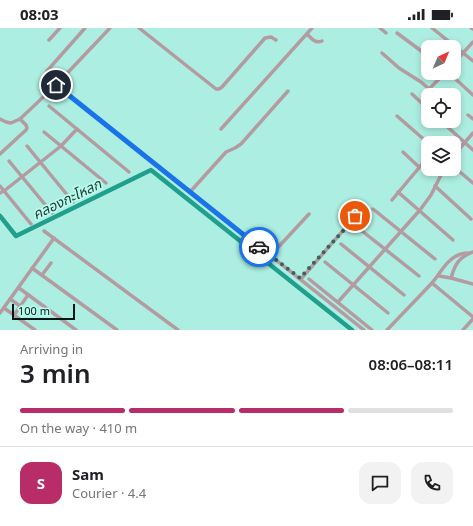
<!DOCTYPE html>
<meta charset="utf-8">
<style>
body{margin:0;font-family:"Noto Sans","Noto Sans Thai",sans-serif;background:#f2f2f2;color:#202124;height:100vh;display:flex;flex-direction:column;font-size:15px;white-space:nowrap}
*{box-sizing:border-box;margin:0}
p{font-size:13px;color:#757577}
.icon{flex:none;width:22px;height:22px;fill:none;stroke:currentColor;stroke-width:2;stroke-linecap:round;stroke-linejoin:round}
.map{position:relative;height:302px;overflow:hidden}
.drawer{display:flex;flex-direction:column;background:#fff;flex:1}
.drawer>*{flex:none}
.needle{width:26px;rotate:44deg}
.buttons{position:absolute;left:421px;top:12px;display:grid;gap:8px}
.buttons a{display:grid;place-items:center;width:40px;height:40px;border-radius:8px;background:#fff;box-shadow:0 2px 6px #0003;font-size:20px}
.scale{position:absolute;left:12px;bottom:10px;width:63px;box-sizing:border-box;padding-left:4px;border:2px solid #001814;border-top:0;font-size:11px;line-height:14px;white-space:nowrap;color:#001814;-webkit-text-stroke:3px #b9fcee;paint-order:stroke}
.pin{position:absolute;display:grid;place-items:center;width:34px;height:34px;color:#fff;margin:-17px;border:2px solid #fff;border-radius:50%;box-shadow:0 1px 4px #0007}
.courier{position:absolute;display:grid;place-items:center;width:40px;height:40px;margin:-20px;border:3px solid #1a73e8;border-radius:50%;background:#fff;color:#222;box-shadow:0 1px 5px #0007}
.head em{font-style:normal;font-weight:600}
.head div{display:flex;flex-direction:column-reverse}
.head{display:flex;align-items:center;justify-content:space-between;height:68px;padding:0 20px}
h1{font-size:26px;font-weight:600;line-height:30px}
.bar{display:grid;grid-template-columns:repeat(4,1fr);gap:6px 4px;align-content:center;height:48px;padding:0 20px}
.bar i{height:5px;border-radius:3px;background:#e0e0e0}
.bar .active{background:#b82d67}
.bar p{grid-column:span 4}
.line{display:flex;align-items:center;gap:10px;padding:0 20px;border-top:1px solid #e0e0e0}
.line div{flex:1}
.round{display:grid;place-items:center;flex:none;width:42px;height:42px;border-radius:12px;background:#f2f2f2}
.status{display:flex;justify-content:space-between;align-items:center;height:28px;padding:0 20px;background:#fff;direction:ltr}
.status svg{height:11px;fill:currentColor}
.map>svg:first-child{display:block}
.lines{fill:none;stroke-linecap:round;stroke-linejoin:round}
.canal{stroke:#1f9f8c;stroke-width:4.5}
.minor{stroke:#b49ba2;stroke-width:3.5}
.done{stroke:#3c635c;stroke-width:4;stroke-dasharray:0 7.2}
.route{stroke:#1a73e8;stroke-width:5}
.labels{text-anchor:middle;stroke-width:3.5;stroke-linejoin:round;paint-order:stroke}
.water-label{font-size:14px;font-style:italic;fill:#1f3934;stroke:#b9fcee}
</style>
<div class="status"><b>08:03</b><svg viewBox="0 0 49 12"><path d="M0 12V9h3v3zM5 12V6h3v6zM10 12V3h3v9zM15 12V0h3v12zM26 1h20v11H26zM47 4h2v5h-2z"/></svg></div>
<div class="map">
<svg width="473" height="302" viewBox="0 0 473 302">
<rect width="100%" height="100%" fill="#aceee1"/>
<g class="lines">
<polyline class="canal" points="0,188 16,208 151,142 352,302"/>
<g class="minor">
<polyline points="139,0 216,61 219,61 222,59 265,10 271,9 276,12"/>
<polyline points="380,0 386,5"/>
<polyline points="432,0 473,33"/>
<polyline points="471,0 473,1"/>
<polyline points="397,5 428,28"/>
<path d="M307,6C311,10 315,16 322,13"/>
<polyline points="49,12 60,0"/>
<polyline points="382,25 399,40 421,54 436,67"/>
<polyline points="454,35 473,14"/>
<polyline points="47,43 85,0"/>
<polyline points="449,45 473,67"/>
<polyline points="56,57 364,302"/>
<polyline points="429,61 445,45"/>
<polyline points="412,66 428,81"/>
<polyline points="49,78 129,144"/>
<polyline points="454,84 456,86"/>
<polyline points="468,87 473,91"/>
<polyline points="397,88 428,115"/>
<polyline points="0,91 6,94 11,95 20,91 56,57 110,0"/>
<polyline points="441,93 473,122"/>
<polyline points="221,101 312,0"/>
<polyline points="44,104 106,155"/>
<polyline points="27,118 73,174"/>
<polyline points="403,124 419,139"/>
<polyline points="0,126 26,102 27,100 26,97 20,91"/>
<polyline points="454,127 473,105"/>
<polyline points="454,130 455,133 454,136"/>
<polyline points="9,133 52,185"/>
<polyline points="454,139 473,155"/>
<polyline points="0,158 31,196"/>
<polyline points="435,158 471,191"/>
<polyline points="190,164 226,124 235,120 241,116 288,63"/>
<polyline points="398,164 453,212"/>
<polyline points="0,165 4,163 61,118 77,101"/>
<polyline points="392,172 428,129"/>
<polyline points="373,181 435,231"/>
<polyline points="357,199 419,248"/>
<polyline points="44,203 178,302"/>
<polyline points="341,216 404,267"/>
<polyline points="271,227 309,186"/>
<polyline points="325,234 388,285"/>
<polyline points="32,240 117,302"/>
<polyline points="42,247 51,235"/>
<polyline points="439,248 451,250 473,256"/>
<path d="M451,250C455,236 459,229 473,224"/>
<polyline points="301,251 353,191 356,184 355,177"/>
<polyline points="309,251 372,302"/>
<polyline points="432,255 473,289"/>
<polyline points="19,260 76,302"/>
<polyline points="10,271 20,278"/>
<polyline points="338,274 420,182 431,167 444,141"/>
<polyline points="4,280 35,302"/>
<polyline points="0,285 54,210"/>
<polyline points="14,287 28,267"/>
<path d="M387,302L432,255C440,246 447,230 461,226C464,225 467,225 470,225"/>
<polyline points="463,302 473,291"/>
</g>
</g>
<g class="lines">
<polyline class="done" points="259,219 300,250 353,192 355,188"/>
<polyline class="route" points="56,57 259,219"/>
</g>
<g class="labels">
<g class="water-label">
<text transform="translate(67 171) rotate(-26)" y="5">คลองกะโหลก</text>
</g>
</g>
</svg>
<div class="buttons">
<a><svg class="needle" viewBox="-14 -14 28 28"><path d="M0-13l5 13h-10z" fill="#e53935"/><path d="M0 13l5-13h-10z" fill="#757577"/></svg></a>
<a><svg class="icon" aria-label="locate" viewBox="0 0 24 24"><circle cx="12" cy="12" r="6"/><path d="M12 2v4M12 18v4M2 12h4M18 12h4"/></svg></a>
<a><svg class="icon" aria-label="layers" viewBox="0 0 24 24"><path d="M12 4l9 5-9 5-9-5zM3 14l9 5 9-5"/></svg></a>
</div>
<div class="scale">100 m</div>
<div class="pin" style="left:355px;top:188px;background:#ea580c"><svg class="icon" aria-label="bag" viewBox="0 0 24 24"><path d="M5 8h14l-1 12H6zM9 8a3 3 0 0 1 6 0"/></svg></div>
<div class="pin" style="left:56px;top:57px;background:#1f2937"><svg class="icon" aria-label="home" viewBox="0 0 24 24"><path d="M3 11l9-7 9 7M6 9v11h12V9"/></svg></div>
<div class="courier" style="left:259px;top:219px"><svg class="icon" aria-label="car" viewBox="0 0 24 24"><path d="M5 17H2v-5l4-1 3-4h7l3 4 3 1v5h-3M9 17h6M6 11h13"/><circle cx="7" cy="17" r="2"/><circle cx="17" cy="17" r="2"/></svg></div>
</div>
<section class="drawer">
<div class="head"><div><h1>3 min</h1><p>Arriving in</p></div><em>08:06–08:11</em></div>
<div class="bar"><i class="active"></i><i class="active"></i><i class="active"></i><i></i><p>On the way · 410 m</p></div>
<div class="line" style="height:72px"><b class="round" style="background:#b82d67;color:#fff">S</b><div><b>Sam</b><p>Courier · 4.4</p></div><a class="round"><svg class="icon" aria-label="chat" viewBox="0 0 24 24"><path d="M4 5h16v11H9l-5 4z"/></svg></a><a class="round"><svg class="icon" aria-label="phone" viewBox="0 0 24 24"><path d="M5 4h4l2 5-3 2q2 4 5 5l2-3 5 2v4C11 20 4 13 5 4z"/></svg></a></div>
</section>
